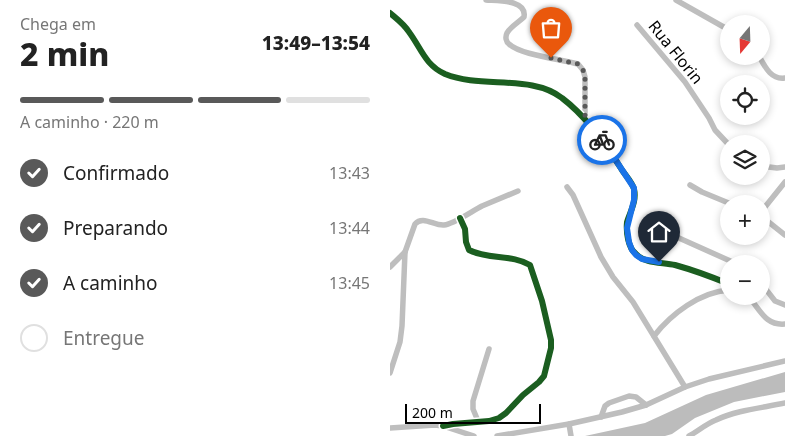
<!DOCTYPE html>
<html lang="pt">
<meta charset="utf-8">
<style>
body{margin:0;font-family:"Noto Sans",sans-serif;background:#f6f6f6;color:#222;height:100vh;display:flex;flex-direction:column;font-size:19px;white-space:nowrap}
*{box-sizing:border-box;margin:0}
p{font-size:16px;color:#767676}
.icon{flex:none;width:28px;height:28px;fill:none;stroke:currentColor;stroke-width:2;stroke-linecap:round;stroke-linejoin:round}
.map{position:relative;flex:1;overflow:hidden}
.panel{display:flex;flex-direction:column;background:#fff;width:390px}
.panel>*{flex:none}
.needle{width:32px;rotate:199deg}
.tools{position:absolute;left:330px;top:15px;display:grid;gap:10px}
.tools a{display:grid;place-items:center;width:50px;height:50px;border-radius:50%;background:#fff;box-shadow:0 2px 8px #0003;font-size:25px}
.scale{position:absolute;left:15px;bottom:12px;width:136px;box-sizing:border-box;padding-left:5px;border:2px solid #000;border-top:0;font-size:14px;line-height:18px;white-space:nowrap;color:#000;-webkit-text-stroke:4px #fff;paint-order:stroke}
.pin{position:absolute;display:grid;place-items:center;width:42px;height:42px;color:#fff;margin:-51px -21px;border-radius:50% 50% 50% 0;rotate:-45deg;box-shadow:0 0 5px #0007}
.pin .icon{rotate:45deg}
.courier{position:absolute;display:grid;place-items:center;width:50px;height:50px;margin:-25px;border:4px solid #1a73e8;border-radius:50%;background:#fff;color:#222;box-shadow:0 1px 6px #0007}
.overview em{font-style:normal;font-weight:800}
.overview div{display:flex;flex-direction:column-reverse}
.overview{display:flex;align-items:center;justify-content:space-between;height:85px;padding:0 20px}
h1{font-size:32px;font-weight:800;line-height:38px}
.bar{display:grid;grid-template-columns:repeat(4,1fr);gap:8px 5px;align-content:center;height:60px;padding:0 20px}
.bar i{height:6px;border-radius:4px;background:#e0e0e0}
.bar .current{background:#595959}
.bar p{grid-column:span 4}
ol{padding:0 20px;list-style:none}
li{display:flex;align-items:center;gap:15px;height:55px}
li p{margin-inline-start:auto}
li .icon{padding:5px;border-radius:50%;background:#595959;color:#fff;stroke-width:4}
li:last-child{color:#767676}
li i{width:28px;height:28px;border:2px solid #e0e0e0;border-radius:50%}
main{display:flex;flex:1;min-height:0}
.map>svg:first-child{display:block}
.water{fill:#bcbcbc}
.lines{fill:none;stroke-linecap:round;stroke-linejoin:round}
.minor{stroke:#bebebe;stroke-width:5.5}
.cycleway-casing{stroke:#fff;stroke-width:9}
.cycleway{stroke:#1b5e20;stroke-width:6}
.done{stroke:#595959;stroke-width:5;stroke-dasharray:0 9}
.route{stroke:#1a73e8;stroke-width:6}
.labels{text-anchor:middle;stroke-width:4.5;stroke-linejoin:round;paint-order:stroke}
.street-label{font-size:16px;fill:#000;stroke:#fff}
</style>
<main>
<section class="panel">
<div class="overview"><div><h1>2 min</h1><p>Chega em</p></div><em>13:49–13:54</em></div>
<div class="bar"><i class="current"></i><i class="current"></i><i class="current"></i><i></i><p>A caminho · 220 m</p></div>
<ol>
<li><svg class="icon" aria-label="check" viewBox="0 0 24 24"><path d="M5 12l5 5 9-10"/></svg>Confirmado<p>13:43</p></li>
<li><svg class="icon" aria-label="check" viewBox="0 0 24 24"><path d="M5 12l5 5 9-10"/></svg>Preparando<p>13:44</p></li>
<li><svg class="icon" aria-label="check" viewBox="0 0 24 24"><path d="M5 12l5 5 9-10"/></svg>A caminho<p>13:45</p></li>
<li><i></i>Entregue</li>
</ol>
</section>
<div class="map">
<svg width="395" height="436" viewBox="0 0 395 436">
<rect width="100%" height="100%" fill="#fff"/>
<polygon class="water" points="395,372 395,392 344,402 305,418 282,434 275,436 195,436 255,423 316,395"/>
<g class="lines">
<g class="minor">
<path d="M96,0C110,1 137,0 134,17C129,22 120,27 117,33C115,37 116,42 119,44C130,55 171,59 188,64L193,70L195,77V119"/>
<polyline points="286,0 339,30"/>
<path d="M0,13C7,19 14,24 19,32C31,48 35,65 55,74C91,89 142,74 172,98C197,117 216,144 232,170C236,176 242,182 244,189C247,201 240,212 237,222C236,232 238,248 246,254C255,264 273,262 285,265C303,270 322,277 339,284"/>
<polyline points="247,25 295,82 319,118 325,130 339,145"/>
<path d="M369,56C375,67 381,80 395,78"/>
<polyline points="371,166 387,168 395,167"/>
<polyline points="300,185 312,192 341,204"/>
<polyline points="177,187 183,195 211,257 223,277 243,302 295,387"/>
<polyline points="371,212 395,182"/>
<polyline points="371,216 395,235"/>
<polyline points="280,234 347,264"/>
<polyline points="0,267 15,252"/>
<polyline points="371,283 385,301 395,305"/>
<path d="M358,296C370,309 375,326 395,324"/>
<path d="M264,336C281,314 310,292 339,290"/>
<path d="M0,373L10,342L12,326L15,252L25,224C33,215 44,226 54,225C64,224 82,211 92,206C104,201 116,196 128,191"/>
<polyline points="211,417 215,406 219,403 239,396 246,397 256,405"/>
<polyline points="88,421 83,409 83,401 99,349"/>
<polyline points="179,424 181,436"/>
<path d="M53,426L63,424L99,421L109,418L116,413L133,395L149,382L154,376L161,348V340L152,301L140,265C122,254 98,260 79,250L76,242L75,229L70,218"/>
<polyline points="0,428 45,425 53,426 84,436"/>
<polyline points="107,436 179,424 232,412 256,405 295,387 319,379 395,361"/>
<path d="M299,436C308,431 316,424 326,420C347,410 372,408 395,403"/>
</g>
<defs>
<g id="cycleway">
<path d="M0,13C7,19 14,24 19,32C31,48 35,65 55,74C91,89 142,74 172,98C197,117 216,144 232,170C236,176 242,182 244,189C247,201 240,212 237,222C236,232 238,248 246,254C255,264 273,262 285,265C303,270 322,277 339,284"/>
<path d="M53,426L63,424L99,421L109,418L116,413L133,395L149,382L154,376L161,348V340L152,301L140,265C122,254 98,260 79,250L76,242L75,229L70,218"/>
</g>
</defs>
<use href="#cycleway" class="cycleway-casing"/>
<use href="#cycleway" class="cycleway"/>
</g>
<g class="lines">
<polyline class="done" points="161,58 188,64 193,70 195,77 195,118 212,140"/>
<polyline class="route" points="212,140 221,153 244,188 244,200 237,228 239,242 242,250 246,255 252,259 269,262"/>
</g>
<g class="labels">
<g class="street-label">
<text transform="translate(286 52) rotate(51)" y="6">Rua Florin</text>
</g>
</g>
</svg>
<div class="tools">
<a><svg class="needle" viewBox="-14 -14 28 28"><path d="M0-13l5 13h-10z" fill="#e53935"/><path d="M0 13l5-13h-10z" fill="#767676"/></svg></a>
<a><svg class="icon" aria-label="locate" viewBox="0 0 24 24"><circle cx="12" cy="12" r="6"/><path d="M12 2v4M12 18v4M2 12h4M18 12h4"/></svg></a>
<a><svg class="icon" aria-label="layers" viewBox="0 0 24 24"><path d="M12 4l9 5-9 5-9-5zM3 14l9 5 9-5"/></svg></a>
<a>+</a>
<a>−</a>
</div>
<div class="scale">200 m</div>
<div class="pin" style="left:161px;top:58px;background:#ea580c"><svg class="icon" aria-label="bag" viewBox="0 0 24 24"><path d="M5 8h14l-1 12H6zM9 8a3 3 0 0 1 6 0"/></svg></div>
<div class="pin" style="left:269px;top:262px;background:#1f2937"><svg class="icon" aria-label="home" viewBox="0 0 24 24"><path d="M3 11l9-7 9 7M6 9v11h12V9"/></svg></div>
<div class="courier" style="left:212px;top:140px"><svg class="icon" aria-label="bike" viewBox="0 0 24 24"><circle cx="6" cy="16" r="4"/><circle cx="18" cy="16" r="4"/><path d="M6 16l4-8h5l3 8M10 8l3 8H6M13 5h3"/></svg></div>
</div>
</main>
